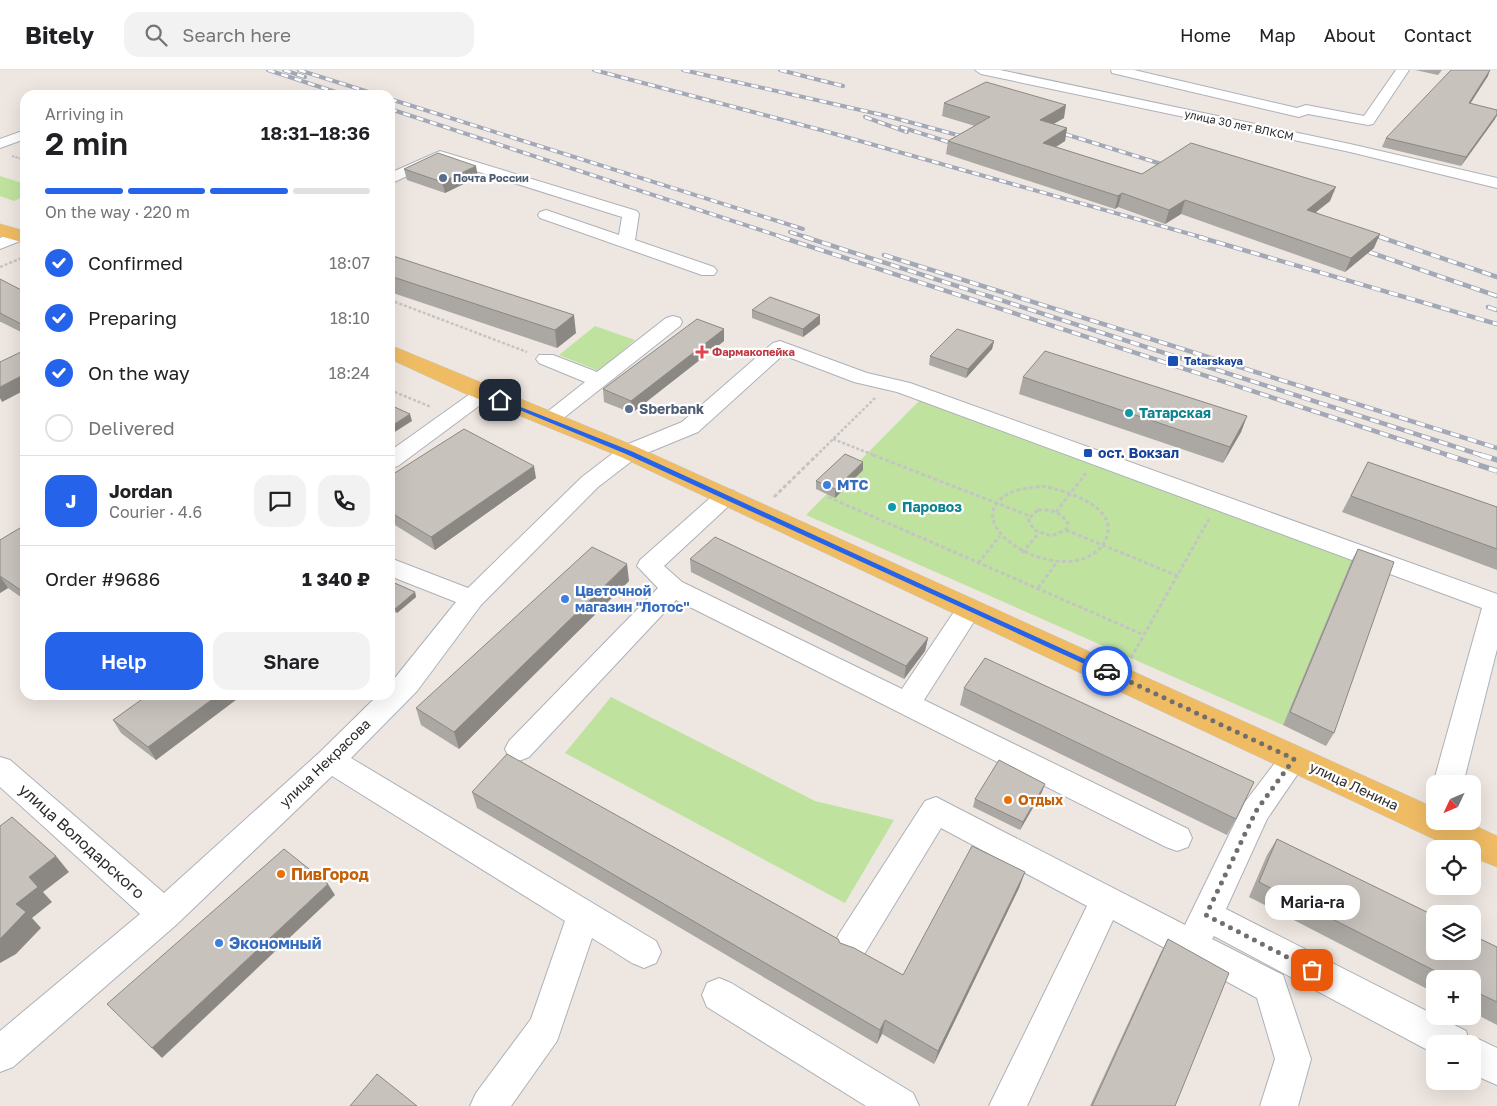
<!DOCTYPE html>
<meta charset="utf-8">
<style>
body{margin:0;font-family:"Golos Text",sans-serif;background:#f2f2f2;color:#202124;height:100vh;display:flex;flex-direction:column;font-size:19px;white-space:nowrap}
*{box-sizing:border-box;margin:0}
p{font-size:16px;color:#757577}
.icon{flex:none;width:28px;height:28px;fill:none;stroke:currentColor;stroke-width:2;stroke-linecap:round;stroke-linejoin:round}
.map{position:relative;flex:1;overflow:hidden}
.side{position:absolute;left:20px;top:20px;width:375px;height:610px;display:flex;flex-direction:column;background:#fff;border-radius:15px;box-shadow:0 5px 20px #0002}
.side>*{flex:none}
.needle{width:32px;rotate:226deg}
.tools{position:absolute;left:1426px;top:705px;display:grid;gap:10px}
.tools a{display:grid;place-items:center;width:55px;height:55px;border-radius:10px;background:#fff;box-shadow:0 5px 20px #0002;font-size:25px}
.pin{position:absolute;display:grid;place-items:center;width:42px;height:42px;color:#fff;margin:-21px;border-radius:10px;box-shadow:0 2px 8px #0006}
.courier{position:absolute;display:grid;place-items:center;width:50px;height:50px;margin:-25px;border:4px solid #2563eb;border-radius:50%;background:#fff;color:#222;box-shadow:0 1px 6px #0007}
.bubble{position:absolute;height:35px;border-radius:15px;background:#fff;box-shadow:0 5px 20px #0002;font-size:16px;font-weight:600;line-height:35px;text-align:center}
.summary em{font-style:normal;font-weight:600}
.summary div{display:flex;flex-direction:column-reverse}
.summary{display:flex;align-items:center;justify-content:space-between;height:85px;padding:0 25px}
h1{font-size:32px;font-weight:600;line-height:38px}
.bar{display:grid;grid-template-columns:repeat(4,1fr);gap:8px 5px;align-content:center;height:60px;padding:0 25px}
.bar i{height:6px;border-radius:4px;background:#e0e0e0}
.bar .on{background:#2563eb}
.bar p{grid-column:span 4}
.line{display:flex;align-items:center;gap:12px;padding:0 25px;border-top:1px solid #e0e0e0}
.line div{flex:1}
.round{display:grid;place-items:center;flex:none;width:52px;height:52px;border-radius:15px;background:#f2f2f2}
ol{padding:0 25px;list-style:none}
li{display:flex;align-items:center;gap:15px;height:55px}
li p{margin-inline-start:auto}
li .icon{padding:5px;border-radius:50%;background:#2563eb;color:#fff;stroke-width:4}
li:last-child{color:#757577}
li i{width:28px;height:28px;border:2px solid #e0e0e0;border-radius:50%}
.action{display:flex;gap:10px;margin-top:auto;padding:10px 25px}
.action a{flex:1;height:58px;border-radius:15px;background:#2563eb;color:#fff;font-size:20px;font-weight:600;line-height:58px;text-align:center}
.action a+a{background:#f2f2f2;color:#202124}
header{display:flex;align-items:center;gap:30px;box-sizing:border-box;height:70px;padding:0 25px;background:#fff;border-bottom:1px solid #e0e0e0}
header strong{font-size:24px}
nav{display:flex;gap:28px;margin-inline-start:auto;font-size:18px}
.search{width:350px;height:45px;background:#f2f2f2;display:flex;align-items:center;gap:12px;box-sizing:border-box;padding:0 18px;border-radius:15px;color:#757577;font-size:19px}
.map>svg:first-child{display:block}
.green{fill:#bfe39e}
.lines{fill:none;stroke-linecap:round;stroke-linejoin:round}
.minor-casing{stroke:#adb1b9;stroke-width:2}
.major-casing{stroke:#c4c4c4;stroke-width:1}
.path-far2{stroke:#c4c4c4;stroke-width:2;stroke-dasharray:2.5 1;stroke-linecap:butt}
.path-far1{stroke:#c4c4c4;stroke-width:2.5;stroke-dasharray:3 2;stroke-linecap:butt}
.path{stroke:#c4c4c4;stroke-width:3;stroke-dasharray:4 2.5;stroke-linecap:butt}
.minor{fill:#fff;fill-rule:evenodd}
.major{fill:#efbc64;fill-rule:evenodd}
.rail-far2-casing{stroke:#a3a8b7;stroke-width:4}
.rail-far1-casing{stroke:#a3a8b7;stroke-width:4.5}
.rail-casing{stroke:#a3a8b7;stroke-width:5.5}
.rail-far2{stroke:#fff;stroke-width:2.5;stroke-dasharray:7;stroke-linecap:butt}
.rail-far1{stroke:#fff;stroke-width:3;stroke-dasharray:9;stroke-linecap:butt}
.rail{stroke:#fff;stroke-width:4;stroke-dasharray:11;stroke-linecap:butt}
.wall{fill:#aba7a2}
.shaded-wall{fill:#8b8884}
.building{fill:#c7c2bc;stroke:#8b8884}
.route{fill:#2563eb}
.done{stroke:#716e6c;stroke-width:5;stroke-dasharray:0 9}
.service-dot{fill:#5c6f8a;stroke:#fff;stroke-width:2}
.health-dot{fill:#e0444e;stroke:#fff;stroke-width:2}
.transit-dot{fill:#1a4fb4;stroke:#fff;stroke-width:2}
.culture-dot{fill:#0f9aa8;stroke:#fff;stroke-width:2}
.shop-dot{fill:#3f7fe0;stroke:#fff;stroke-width:2}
.food-dot{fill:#e8710a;stroke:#fff;stroke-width:2}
.labels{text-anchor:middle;stroke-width:4.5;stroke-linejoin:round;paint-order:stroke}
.far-street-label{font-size:11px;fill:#2d2d2d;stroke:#fff}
.far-service-label{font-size:11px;font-weight:bold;fill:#4e5e75;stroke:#fff;text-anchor:start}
.far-health-label{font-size:11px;font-weight:bold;fill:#be3a42;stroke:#fff;text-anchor:start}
.far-transit-label{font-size:11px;font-weight:bold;fill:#164399;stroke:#fff;text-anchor:start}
.service-label{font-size:14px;font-weight:bold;fill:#4e5e75;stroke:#fff;text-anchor:start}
.culture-label{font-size:14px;font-weight:bold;fill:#0d838f;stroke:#fff;text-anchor:start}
.transit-label{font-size:14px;font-weight:bold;fill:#164399;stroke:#fff;text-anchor:start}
.shop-label{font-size:14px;font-weight:bold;fill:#366cbe;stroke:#fff;text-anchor:start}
.street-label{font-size:14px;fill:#2d2d2d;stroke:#fff}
.food-label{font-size:14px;font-weight:bold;fill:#c56008;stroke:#fff;text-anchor:start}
.near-street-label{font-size:16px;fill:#2d2d2d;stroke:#fff}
.near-food-label{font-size:16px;font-weight:bold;fill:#c56008;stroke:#fff;text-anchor:start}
.near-shop-label{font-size:16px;font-weight:bold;fill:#366cbe;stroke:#fff;text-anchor:start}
</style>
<header>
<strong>Bitely</strong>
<div class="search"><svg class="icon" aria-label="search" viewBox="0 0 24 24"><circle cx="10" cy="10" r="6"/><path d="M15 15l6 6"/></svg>Search here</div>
<nav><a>Home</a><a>Map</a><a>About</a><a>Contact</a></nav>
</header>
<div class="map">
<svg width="1497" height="1036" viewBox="0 0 1497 1036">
<rect width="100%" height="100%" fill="#eee6e0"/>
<g class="green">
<polygon points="0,106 25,114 25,126 14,131 0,126"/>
<polygon points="595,256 635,270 599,301 559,285"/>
<polygon points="922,328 1353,488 1283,655 806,445"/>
<polygon points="611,627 815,731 894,750 845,833 565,683"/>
</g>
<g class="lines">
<defs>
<g id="minor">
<polygon points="975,0 1000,0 1350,74 1497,108 1497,118 1350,82 981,4"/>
<polygon points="1111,0 1134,0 1297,38 1306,35 1364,46 1396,0 1409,0 1373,54 1368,55 1308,44 1299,47 1112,3"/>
<polygon points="25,60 25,69 0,78 0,69"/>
<polygon points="440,81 637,141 639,144 635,170 714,197 717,201 714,205 702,205 540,148 538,145 540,142 546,140 619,165 622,147 441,90 390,114 390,103"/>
<polygon points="19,160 25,162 25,169 0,179 0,168"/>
<polygon points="673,246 680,248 682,252 680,256 556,354 549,356 542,354 538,350 542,346 585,312 539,293 536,289 539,285 553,285 597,302 666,248"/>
<polygon points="780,271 867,303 910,313 1497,524 1497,579 1463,714 1435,714 1435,718 1433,714 1482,538 897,322 854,312 783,285 698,362 637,387 598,417 481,535 417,621 351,688 656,871 661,882 656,893 644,898 632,893 592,868 557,971 511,1036 470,1036 476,1023 531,949 565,851 332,706 176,855 13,997 0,1002 0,961 140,844 0,717 0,687 10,690 164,823 320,682 378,625 390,625 390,614 456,532 390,506 390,488 468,518 582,407 621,377 682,352 773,273"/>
<polygon points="484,317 491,319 494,323 491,327 398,396 390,398 390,381 477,319"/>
<polygon points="726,419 734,421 737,426 734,431 664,496 682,512 902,619 960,533 969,530 978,533 982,539 924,630 1188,759 1192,768 1188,777 1177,781 1166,777 676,530 529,687 519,691 509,687 505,679 509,671 658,518 637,496 640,490 718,421"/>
<polygon points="1294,677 1304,681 1308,689 1267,749 1226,839 1466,961 1468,968 1472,966 1497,978 1497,1015 1472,1004 1472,974 1435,974 1435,984 1214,866 1212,869 1283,905 1311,989 1298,1036 1260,1036 1275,989 1257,928 1113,850 1027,1036 989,1036 1087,836 941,758 863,886 851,891 839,886 834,875 839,864 925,731 936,727 1185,855 1245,732 1284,681"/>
<polygon points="719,908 731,913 913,1023 919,1036 866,1036 707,937 702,925 707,913"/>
</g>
<g id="major">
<polygon points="0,154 25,161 25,173 0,166"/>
<polygon points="390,275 637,377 1435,738 1435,751 1465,751 1497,766 1497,797 1472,787 1472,779 1455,779 621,387 464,323 390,289"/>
</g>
</defs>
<use href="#minor" class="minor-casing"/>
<use href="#major" class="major-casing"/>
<polyline class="path-far2" points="12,86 25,90"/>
<g class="path-far1">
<polyline points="0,197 24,187"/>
<polyline points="390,230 527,282"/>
<polyline points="390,320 431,337"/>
<polyline points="833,369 876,386"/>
<polyline points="816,386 875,328"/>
</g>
<g class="path">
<polyline points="873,385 1030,446"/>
<path d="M1042,416C1063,420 1117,435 1107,466C1103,477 1098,482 1087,487C1040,508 954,449 1012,422C1021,418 1033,418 1042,416Z"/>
<polyline points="774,427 817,385"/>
<polyline points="828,427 1144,565"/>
<path d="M1038,440C1051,439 1060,442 1068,453L1066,460L1051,466L1034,460L1028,449Z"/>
<polyline points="1056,442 1086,403"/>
<polyline points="1066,460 1178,506"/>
<polyline points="1022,483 1039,463"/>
<polyline points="978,493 1000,466"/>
<polyline points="1038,518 1057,492"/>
<polyline points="1131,588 1209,449"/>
</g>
<use href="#minor" class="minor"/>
<use href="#major" class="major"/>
<defs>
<g id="rail-far2">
<polyline points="268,0 345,25"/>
<polyline points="284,0 305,7"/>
<polyline points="299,0 378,25"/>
<polyline points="594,0 821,60 1204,168"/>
<polyline points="683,0 887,46 972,69"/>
<polyline points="780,0 843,16"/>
<polyline points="390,29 803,159"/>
<polyline points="390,39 785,168"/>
<polyline points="865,47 907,62"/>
<polyline points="901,57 961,76"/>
<polyline points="1052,60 1171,97"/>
<polyline points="790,162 809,168"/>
<polyline points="1366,162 1384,168"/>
</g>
<g id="rail-far1">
<polyline points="781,167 1451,386"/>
<polyline points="805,167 1484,386"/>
<polyline points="1199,167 1497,254"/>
<polyline points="1380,167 1497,207"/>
<polyline points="1369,182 1497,226"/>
<polyline points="884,185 1497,378"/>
<polyline points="1488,237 1497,240"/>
</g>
<g id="rail">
<polyline points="1447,385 1497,401"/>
<polyline points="1481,385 1497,390"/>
</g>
</defs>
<use href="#rail-far2" class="rail-far2-casing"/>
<use href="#rail-far1" class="rail-far1-casing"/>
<use href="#rail" class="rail-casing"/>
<use href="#rail-far2" class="rail-far2"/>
<use href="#rail-far1" class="rail-far1"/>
<use href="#rail" class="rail"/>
</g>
<g class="wall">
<polygon points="1415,0 1442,0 1438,5"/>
<polygon points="1488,6 1470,33 1497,40 1497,46 1461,96 1382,77 1386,68"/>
<polygon points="944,33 1064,48 1053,54 1067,58 1065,71 1056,77 1142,104 1330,131 1316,142 1374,178 1345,202 1181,144 1165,154 1118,137 1115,139 946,84 948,71 975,56 942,46"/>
<polygon points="404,99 478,107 445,123 407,110"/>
<polygon points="390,185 576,263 557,278 390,222"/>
<polygon points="0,209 25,222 25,264 1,252 0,252"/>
<polygon points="752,240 820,245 820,254 803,267 752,248"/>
<polygon points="724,259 724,271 632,343 604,332 603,319"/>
<polygon points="994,271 992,279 966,308 929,295 930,286"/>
<polygon points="1023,307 1247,346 1241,362 1223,393 1019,324"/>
<polygon points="1368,392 1497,437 1497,500 1342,442"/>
<polygon points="863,400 835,428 816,419 816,411"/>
<polygon points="390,406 536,408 435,480 390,452"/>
<polygon points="25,455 25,530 8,518 0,523 0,470"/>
<polygon points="1358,479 1334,663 1326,676 1283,655 1351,492"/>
<polygon points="690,489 928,568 925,581 904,609 691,502"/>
<polygon points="390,511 415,522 416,527 397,543 390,539"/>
<polygon points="629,511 459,679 421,655 416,638"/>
<polygon points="964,618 1236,749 1227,765 960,635"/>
<polygon points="241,626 156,690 121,663 113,650"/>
<polygon points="472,722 840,873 903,905 1025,802 1019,818 934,994 882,964 877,974 477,738"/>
<polygon points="1042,722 1020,760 973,737 975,729"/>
<polygon points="1277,769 1497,877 1497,955 1472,942 1472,909 1435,909 1435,923 1249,827 1267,785"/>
<polygon points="1168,869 1175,1036 1090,1036 1160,884"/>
</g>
<g class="shaded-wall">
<polygon points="1490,0 1488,6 1465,42 1469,33"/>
<polygon points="1066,35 1064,48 1038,63 1040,50"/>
<polygon points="1497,44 1495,49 1461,96 1466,87"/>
<polygon points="1067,58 1065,71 1041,86 1043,73"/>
<polygon points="476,96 478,107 445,123 442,112"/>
<polygon points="1336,117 1330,131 1302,153 1307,140"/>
<polygon points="1122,123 1118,137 1115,139 1118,126"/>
<polygon points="1185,130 1181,144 1165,154 1169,140"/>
<polygon points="1380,164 1374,178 1345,202 1351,188"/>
<polygon points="574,245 576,263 557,278 555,260"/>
<polygon points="820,245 820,254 803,267 803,259"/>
<polygon points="724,259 724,271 632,343 631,331"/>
<polygon points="994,271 992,279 966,308 968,299"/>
<polygon points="25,304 25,320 2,332 0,328 0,317"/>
<polygon points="410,344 412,351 390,365 390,357"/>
<polygon points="1247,346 1241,362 1223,393 1230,377"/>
<polygon points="863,392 863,400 835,428 835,419"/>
<polygon points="534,396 536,408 435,480 431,467"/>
<polygon points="627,494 629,511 459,679 454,662"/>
<polygon points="0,506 8,518 0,523"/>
<polygon points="415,522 416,527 397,543 395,539"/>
<polygon points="928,568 925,581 904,609 906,596"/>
<polygon points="218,625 241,626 156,690 148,677"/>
<polygon points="1045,714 1042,722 1020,760 1023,752"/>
<polygon points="56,786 69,802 43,822 52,832 32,848 41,858 16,884 0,893 0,869 29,807"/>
<polygon points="1025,802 1019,818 934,994 938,981"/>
<polygon points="328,814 335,825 162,988 152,978"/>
<polygon points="885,950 882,964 877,974 880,960"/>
</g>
<g class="building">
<polygon points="1451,0 1490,0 1469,33 1497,40 1497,44 1466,87 1386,68"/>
<polygon points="986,12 1066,35 1040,50 1067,58 1043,73 1142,104 1191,73 1336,117 1307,140 1380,164 1351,188 1185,130 1169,140 1122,123 1118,126 948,71 990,47 944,33"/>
<polygon points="438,83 476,96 442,112 404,99"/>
<polygon points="390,185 574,245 555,260 390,206"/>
<polygon points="0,209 25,222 25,256 0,243"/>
<polygon points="770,227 820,245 803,259 752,240"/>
<polygon points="697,249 724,259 631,331 603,319"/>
<polygon points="957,259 994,271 968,299 930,286"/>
<polygon points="25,280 25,304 0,317 0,292"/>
<polygon points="1045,281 1247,346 1230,377 1023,307"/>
<polygon points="390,335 410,344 390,357"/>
<polygon points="464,359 534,396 431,467 390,442 390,406"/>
<polygon points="845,384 863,392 835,419 816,411"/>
<polygon points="1368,392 1497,437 1497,479 1351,426"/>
<polygon points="25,455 25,523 0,506 0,470"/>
<polygon points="715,467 928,568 906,596 690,489"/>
<polygon points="592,477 627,494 454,662 416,638"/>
<polygon points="1358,479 1394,492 1334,663 1290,642"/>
<polygon points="390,511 415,522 395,539 390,536"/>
<polygon points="985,588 1254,712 1236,749 964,618"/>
<polygon points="148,625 218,625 148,677 113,650"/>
<polygon points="507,684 838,869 840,873 854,878 903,905 972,776 1025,802 938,981 885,950 880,960 472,722"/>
<polygon points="999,690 1045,714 1023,752 975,729"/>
<polygon points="12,747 56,786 29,807 38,817 16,834 26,842 0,869 0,756"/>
<polygon points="1277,769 1435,846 1435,881 1472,881 1472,865 1497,877 1497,932 1472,920 1472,909 1451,909 1259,812"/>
<polygon points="284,779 328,814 152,978 107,934"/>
<polygon points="1168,869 1229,903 1175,1036 1092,1036"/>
<polygon points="377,1004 417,1036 350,1036"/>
</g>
<polygon class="route" points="498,328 631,381 1111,601 1110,603 1104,603 626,384 498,331"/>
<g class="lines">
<polyline class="done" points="1107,601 1294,689 1256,741 1206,845 1312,900"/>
</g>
<g class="service-dot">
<circle cx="443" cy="108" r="5"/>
<circle cx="629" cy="339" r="5"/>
</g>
<path class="health-dot" d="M699.5 274.5h5v5h5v5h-5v5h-5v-5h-5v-5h5z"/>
<g class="transit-dot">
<rect x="1167" y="285" width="12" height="12" rx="2.5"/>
<rect x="1083" y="378" width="10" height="10" rx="2.5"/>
</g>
<g class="culture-dot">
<circle cx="1129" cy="343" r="5"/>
<circle cx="892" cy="437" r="5"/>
</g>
<g class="shop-dot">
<circle cx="827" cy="415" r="5"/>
<circle cx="565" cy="529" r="5"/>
<circle cx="219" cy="873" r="5"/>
</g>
<g class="food-dot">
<circle cx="1008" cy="730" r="5"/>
<circle cx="281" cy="804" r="5"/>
</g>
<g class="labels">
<g class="far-street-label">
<text transform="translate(1239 55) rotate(12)" y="4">улица 30 лет ВЛКСМ</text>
</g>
<g class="far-service-label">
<text x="453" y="112">Почта России</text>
</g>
<g class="far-health-label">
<text x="712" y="286">Фармакопейка</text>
</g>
<g class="far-transit-label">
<text x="1184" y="295">Tatarskaya</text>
</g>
<g class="service-label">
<text x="639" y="344">Sberbank</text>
</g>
<g class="culture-label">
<text x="1139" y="348">Татарская</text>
<text x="902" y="442">Паровоз</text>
</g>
<g class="transit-label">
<text x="1098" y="388">ост. Вокзал</text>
</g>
<g class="shop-label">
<text x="837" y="420">МТС</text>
<text x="575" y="526">Цветочной<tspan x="575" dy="16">магазин "Лотос"</tspan></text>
</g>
<g class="street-label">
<text transform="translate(325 693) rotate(-44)" y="5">улица Некрасова</text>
<text transform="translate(1354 716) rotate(25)" y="5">улица Ленина</text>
</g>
<g class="food-label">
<text x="1018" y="735">Отдых</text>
</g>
<g class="near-street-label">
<text transform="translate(82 771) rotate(42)" y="6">улица Володарского</text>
</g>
<g class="near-food-label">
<text x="291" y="810">ПивГород</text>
</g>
<g class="near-shop-label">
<text x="229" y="879">Экономный</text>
</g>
</g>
</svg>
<div class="tools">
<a><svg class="needle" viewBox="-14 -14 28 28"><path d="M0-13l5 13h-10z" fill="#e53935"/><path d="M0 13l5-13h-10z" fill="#757577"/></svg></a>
<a><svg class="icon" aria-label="locate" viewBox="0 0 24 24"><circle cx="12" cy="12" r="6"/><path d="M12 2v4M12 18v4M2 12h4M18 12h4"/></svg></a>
<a><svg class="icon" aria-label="layers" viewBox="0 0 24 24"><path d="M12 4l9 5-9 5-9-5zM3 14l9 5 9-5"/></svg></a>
<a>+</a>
<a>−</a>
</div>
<div class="pin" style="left:1312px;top:900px;background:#ea580c"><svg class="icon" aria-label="bag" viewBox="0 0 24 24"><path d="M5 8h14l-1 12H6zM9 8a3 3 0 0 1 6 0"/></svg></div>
<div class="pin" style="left:500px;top:330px;background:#1f2937"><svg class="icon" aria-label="home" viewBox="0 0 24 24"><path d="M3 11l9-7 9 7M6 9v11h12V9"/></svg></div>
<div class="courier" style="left:1107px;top:601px"><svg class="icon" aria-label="car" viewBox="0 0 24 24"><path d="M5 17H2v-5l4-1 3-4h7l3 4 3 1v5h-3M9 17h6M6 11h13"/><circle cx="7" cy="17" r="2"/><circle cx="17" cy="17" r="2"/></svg></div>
<div class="bubble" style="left:1265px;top:815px;width:95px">Maria-ra</div>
<section class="side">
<div class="summary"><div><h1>2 min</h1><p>Arriving in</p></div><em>18:31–18:36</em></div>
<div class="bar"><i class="on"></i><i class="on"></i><i class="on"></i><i></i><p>On the way · 220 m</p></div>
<ol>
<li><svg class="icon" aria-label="check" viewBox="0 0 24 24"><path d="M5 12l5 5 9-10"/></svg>Confirmed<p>18:07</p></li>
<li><svg class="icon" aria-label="check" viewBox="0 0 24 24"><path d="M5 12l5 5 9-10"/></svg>Preparing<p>18:10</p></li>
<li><svg class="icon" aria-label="check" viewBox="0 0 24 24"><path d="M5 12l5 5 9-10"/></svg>On the way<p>18:24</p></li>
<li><i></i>Delivered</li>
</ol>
<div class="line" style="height:90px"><b class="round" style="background:#2563eb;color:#fff">J</b><div><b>Jordan</b><p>Courier · 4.6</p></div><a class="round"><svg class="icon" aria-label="chat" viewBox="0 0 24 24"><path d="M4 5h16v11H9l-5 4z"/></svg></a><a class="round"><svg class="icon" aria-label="phone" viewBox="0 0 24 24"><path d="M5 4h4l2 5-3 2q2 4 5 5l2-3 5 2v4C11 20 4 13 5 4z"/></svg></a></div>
<div class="line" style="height:65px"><div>Order #9686</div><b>1 340 ₽</b></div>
<div class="action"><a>Help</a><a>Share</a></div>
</section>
</div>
